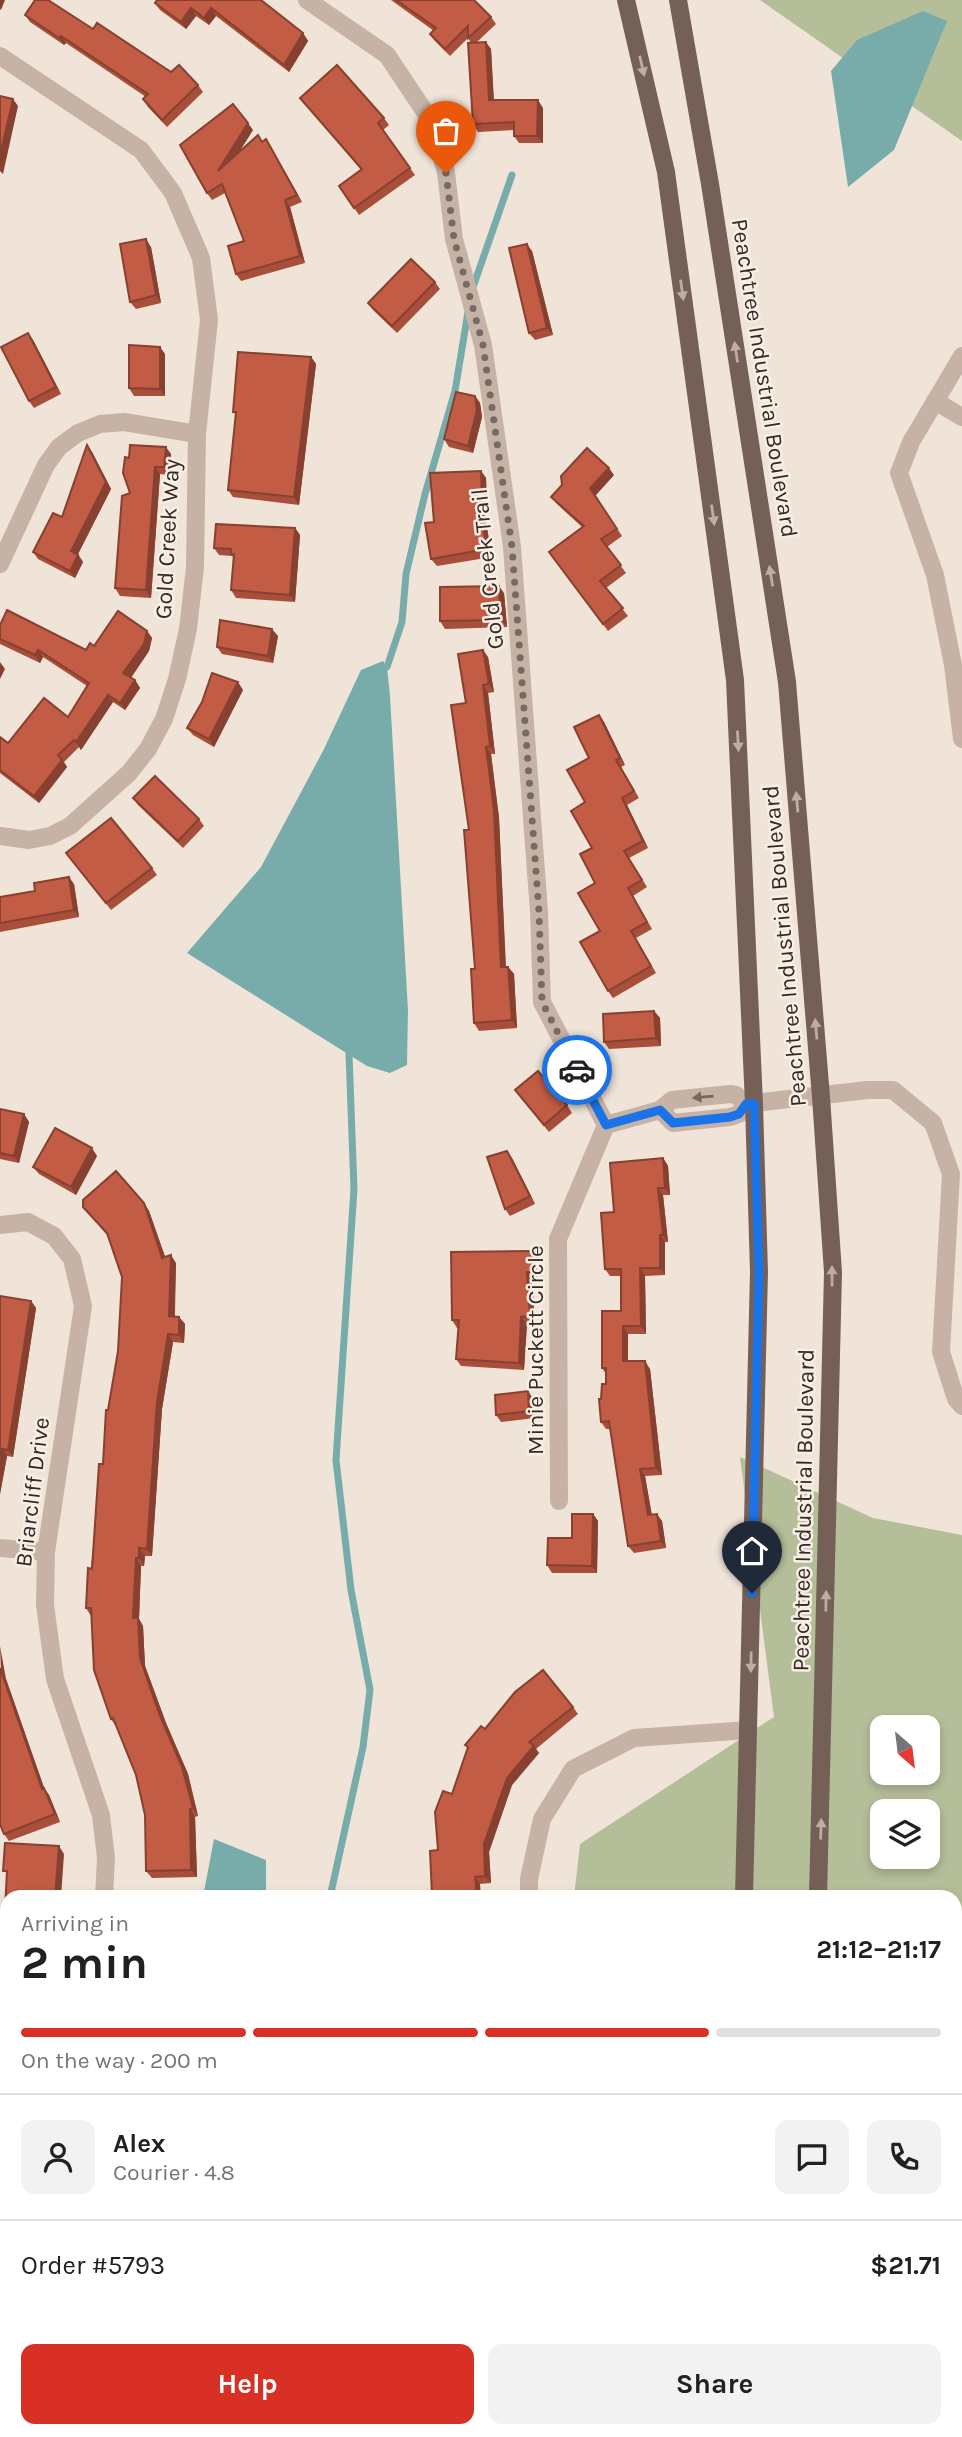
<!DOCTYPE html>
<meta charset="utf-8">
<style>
body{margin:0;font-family:Karla,sans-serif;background:#f2f2f2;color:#202124;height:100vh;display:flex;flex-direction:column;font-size:26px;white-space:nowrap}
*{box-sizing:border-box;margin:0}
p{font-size:23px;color:#757577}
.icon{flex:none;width:38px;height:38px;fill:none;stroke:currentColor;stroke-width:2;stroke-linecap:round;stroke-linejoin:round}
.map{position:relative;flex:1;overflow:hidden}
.drawer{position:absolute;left:0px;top:1890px;width:962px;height:548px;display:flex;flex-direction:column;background:#fff;border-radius:21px 21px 0 0;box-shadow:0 4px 10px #0003}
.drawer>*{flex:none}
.needle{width:46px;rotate:152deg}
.fabs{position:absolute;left:870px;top:1715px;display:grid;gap:14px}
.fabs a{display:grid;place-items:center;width:70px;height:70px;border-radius:14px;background:#fff;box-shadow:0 4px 10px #0003;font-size:35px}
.pin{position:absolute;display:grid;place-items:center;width:60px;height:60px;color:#fff;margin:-72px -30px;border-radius:50% 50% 50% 0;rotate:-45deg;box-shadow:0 0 7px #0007}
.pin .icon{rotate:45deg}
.courier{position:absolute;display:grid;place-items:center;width:70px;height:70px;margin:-35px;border:5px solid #1a73e8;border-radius:50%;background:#fff;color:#222;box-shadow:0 2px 9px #0007}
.headline em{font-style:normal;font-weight:700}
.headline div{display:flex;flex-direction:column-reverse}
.headline{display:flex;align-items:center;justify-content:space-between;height:119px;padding:0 21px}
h1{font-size:46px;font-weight:700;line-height:52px}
.bar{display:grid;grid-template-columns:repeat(4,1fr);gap:10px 7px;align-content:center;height:84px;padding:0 21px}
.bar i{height:9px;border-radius:5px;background:#e0e0e0}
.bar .current{background:#d93025}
.bar p{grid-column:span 4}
.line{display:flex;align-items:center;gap:18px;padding:0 21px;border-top:2px solid #e0e0e0}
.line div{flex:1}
.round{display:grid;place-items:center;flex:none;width:74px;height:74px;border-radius:14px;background:#f2f2f2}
.cta{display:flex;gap:14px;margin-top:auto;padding:14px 21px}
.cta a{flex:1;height:80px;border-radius:14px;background:#d93025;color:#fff;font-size:28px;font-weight:700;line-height:80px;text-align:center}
.cta a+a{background:#f2f2f2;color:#202124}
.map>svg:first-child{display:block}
.green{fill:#b4be99;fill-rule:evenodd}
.water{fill:#78acab}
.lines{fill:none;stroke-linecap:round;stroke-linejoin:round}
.stream{stroke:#78acab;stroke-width:7}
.minor{stroke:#c7b3a5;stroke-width:18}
.primary{stroke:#756057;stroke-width:18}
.wall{fill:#a74f3a}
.shaded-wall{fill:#884030}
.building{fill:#c25c44;stroke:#884030;stroke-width:2}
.oneway{fill:#bdaea5}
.oneway2{fill:#76675f}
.done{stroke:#756a64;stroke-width:7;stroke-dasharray:0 12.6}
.route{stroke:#1a73e8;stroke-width:9}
.labels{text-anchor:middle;stroke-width:5;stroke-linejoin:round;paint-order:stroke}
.street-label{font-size:23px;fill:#332926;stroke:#f8eee4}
</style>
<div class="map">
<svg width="962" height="2437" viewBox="0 0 962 2437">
<rect width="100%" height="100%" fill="#f0e4d8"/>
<g class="green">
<polygon points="760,0 962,0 962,141"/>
<path d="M740,1457L873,1518L962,1535V2095L956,2097V1897H574L580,1844L774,1717ZM882,1727H928V1773H882ZM882,1811H928V1857H882Z"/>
<polygon points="0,2071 7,2083 7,2208 0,2208"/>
<polygon points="263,2431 904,2431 904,2437 259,2437"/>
</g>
<g class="water">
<polygon points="923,11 947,21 894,150 848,187 831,71 857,40"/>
<polygon points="383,661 387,667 390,696 408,1010 407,1065 390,1073 367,1066 187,953 261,867 323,751 361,670"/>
<polygon points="214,1839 266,1860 266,1897 203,1897"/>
<polygon points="0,2229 7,2229 7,2317 0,2312"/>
</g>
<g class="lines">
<g class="stream">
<polyline points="472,290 512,175"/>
<polyline points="387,667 402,622 406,574 425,494 455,391 468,312"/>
<polyline points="330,1897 363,1747 370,1690 351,1590 336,1460 354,1189 349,1054"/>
<polyline points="401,2431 402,2437"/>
</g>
<g class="minor">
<polyline points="307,0 387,55 433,124 446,173 454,239 483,345 512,547 539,912 542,1002 606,1125"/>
<polyline points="0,56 141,150 173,193 201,258 209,320 197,434 195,567 188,629 177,679 164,719 148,749 129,773 70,826 50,836 29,840 0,836"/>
<polyline points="962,356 911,442 899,473 935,575 953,665 962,739"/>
<polyline points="935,401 962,417"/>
<polyline points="0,564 46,465 59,447 78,433 100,424 124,422 197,434"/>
<polyline points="660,1110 673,1123 730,1117 739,1114 746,1104"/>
<polyline points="606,1125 660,1110 672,1100 730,1094 736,1095 746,1104 867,1090 893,1090 933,1123 951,1174 941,1352 956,1399 962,1406"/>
<polyline points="0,1225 28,1222 54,1236 72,1259 83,1306 46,1552 45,1605 55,1679 101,1815 106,1858 104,1897"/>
<polyline points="559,1501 558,1239 606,1125"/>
<polyline points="0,1548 46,1552"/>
<polyline points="529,1897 529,1879 542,1819 573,1769 634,1738 749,1730"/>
<polyline points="0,2365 7,2369"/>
<polyline points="94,2437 98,2431"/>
</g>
<g class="primary">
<polyline points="626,0 666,172 735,680 754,1104 759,1272 744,1897"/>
<polyline points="678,0 710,184 787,682 821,1097 833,1272 818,1897"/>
<polyline points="718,2437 718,2431"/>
<polyline points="791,2437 792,2431"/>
</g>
</g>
<g class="wall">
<polygon points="261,0 303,33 308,41 289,72 216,16 209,25 196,16 186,29 160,10 155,3"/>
<polygon points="391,0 474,0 491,17 496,24 477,42 491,49 494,100 543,108 543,143 519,143 514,136 514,130 478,132 473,124 471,43 468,38 450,56 435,41 430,34 434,31"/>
<polygon points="25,15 93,29 171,72 198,85 203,92 167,127 148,107 143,99 146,97 66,43 64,45 30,22"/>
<polygon points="300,98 384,118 389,125 383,130 415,175 359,215 339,186 361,170"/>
<polygon points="253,130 239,152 262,142 271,147 302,202 290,207 305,263 241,281 236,274 244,241 225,193 212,200 207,193"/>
<polygon points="151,247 161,303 136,309 130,302"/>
<polygon points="532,251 553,335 535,340 529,333"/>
<polygon points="435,282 440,289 397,333 373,310 368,303"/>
<polygon points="33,340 61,394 34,408 29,401"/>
<polygon points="165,354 165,396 134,396 129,388"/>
<polygon points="311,357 316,364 299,505 233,497 228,490 236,415 233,412"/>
<polygon points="475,396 480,403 482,417 473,453 449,447 444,439"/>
<polygon points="92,452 111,489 78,554 83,562 75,578 38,559 33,552 62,517"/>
<polygon points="171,454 169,475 160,474 151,598 120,596 115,588 130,493 129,458"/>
<polygon points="481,471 486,478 487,505 483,505 492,557 437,566 431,559 434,522"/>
<polygon points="614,475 595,496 622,536 607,547 626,573 606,588 628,616 608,631 549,552 582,527 557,504 551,497"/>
<polygon points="295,528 300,535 295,602 236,598 231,590 234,558 232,556 219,555 214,548"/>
<polygon points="504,593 507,627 445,629 440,621"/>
<polygon points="0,625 86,650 94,646 147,631 152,638 149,651 130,678 135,680 140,688 125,710 113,702 81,750 79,747 64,762 67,767 39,803 0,773 0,737 8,743 68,717 87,686 43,657 40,663 0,644"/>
<polygon points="278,636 273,663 222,654 217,647"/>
<polygon points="488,657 494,692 488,693 495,754 491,754 499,818 506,967 508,967 514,974 517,1028 479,1031 474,1023 475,969 469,830 466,703"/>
<polygon points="243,690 214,747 193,735 187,728"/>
<polygon points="599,715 604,722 625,765 621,767 639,798 627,805 648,848 629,858 647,887 633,896 652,929 636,938 656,973 613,998 608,991 595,883 592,848 585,802 589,758"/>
<polygon points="133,798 199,819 204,826 183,848 138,805"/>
<polygon points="72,860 152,868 157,875 111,910"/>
<polygon points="74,884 79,917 0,932 0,897"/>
<polygon points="654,1011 660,1018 661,1046 609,1049 604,1042"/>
<polygon points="515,1090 567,1105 572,1113 549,1132"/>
<polygon points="0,1109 24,1114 29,1122 19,1163 0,1159"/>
<polygon points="97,1156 76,1195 39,1174 33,1167"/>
<polygon points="512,1158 535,1204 510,1216 505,1209"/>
<polygon points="663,1158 668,1166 670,1195 663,1195 668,1242 665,1242 665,1275 645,1276 646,1334 628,1334 628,1361 650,1369 662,1475 645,1476 652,1515 662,1521 666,1548 634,1553 628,1546 610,1429 606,1429 601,1422 601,1399 606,1384 606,1374 602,1368 621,1311 621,1276 610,1276 605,1269 614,1212"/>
<polygon points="144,1203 149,1211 165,1257 176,1263 175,1316 179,1317 185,1324 184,1343 173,1342 162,1409 152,1556 145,1556 144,1566 141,1566 139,1619 143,1626 145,1666 166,1723 188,1774 198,1816 195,1817 197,1877 152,1878 146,1871 145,1815 136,1775 116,1726 111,1719 91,1616 86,1608 103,1464 108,1410 118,1351 122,1277 107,1235 83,1207"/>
<polygon points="536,1258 537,1279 532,1279 535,1324 527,1324 524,1370 461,1366 456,1359 459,1328 457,1328 452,1320"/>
<polygon points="0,1296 31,1301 36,1308 13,1457 7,1456 0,1494"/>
<polygon points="528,1391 533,1399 535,1418 501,1422 496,1415"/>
<polygon points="593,1514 598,1521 597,1573 552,1573 547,1565"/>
<polygon points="6,1679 44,1788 49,1795 60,1822 9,1841 4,1834"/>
<polygon points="573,1707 578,1714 536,1749 539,1753 512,1785 489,1852 491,1883 480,1884 432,1895 438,1850 468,1749 465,1745 485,1729"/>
<polygon points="7,2027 7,2059 2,2051"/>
</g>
<g class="shaded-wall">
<polygon points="0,0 5,0 1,10 0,9"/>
<polygon points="191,8 196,16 186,29 181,22"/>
<polygon points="211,8 216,16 209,25 204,18"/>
<polygon points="303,33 308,41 289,72 284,65"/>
<polygon points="61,36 66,43 64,45 59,38"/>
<polygon points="486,42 491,49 494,107 489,100"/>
<polygon points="13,99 18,106 3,174 0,171 0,156"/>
<polygon points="538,100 543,108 543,143 537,136"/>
<polygon points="248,123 253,130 223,178 218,171"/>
<polygon points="266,139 271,147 302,202 297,195"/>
<polygon points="285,200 290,207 305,263 300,256"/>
<polygon points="146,239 151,247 161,303 156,295"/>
<polygon points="527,244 532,251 553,335 547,328"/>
<polygon points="28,333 33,340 61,394 56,387"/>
<polygon points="160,347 165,354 165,396 160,389"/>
<polygon points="311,357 316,364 299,505 294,497"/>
<polygon points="475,396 480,403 482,417 473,453 468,446"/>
<polygon points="87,445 92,452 111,489 76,558 71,551"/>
<polygon points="166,447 171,454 169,475 164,467"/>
<polygon points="155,467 160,474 151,598 146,590"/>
<polygon points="609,468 614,475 595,496 622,536 590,488"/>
<polygon points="481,471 486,478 487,505 482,498"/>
<polygon points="478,498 483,505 492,557 487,549"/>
<polygon points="295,528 300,535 295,602 290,595"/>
<polygon points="78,555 83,562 75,578 70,571"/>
<polygon points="499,586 504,593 507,627 501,620"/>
<polygon points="272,629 278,636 273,663 268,656"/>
<polygon points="147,631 152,638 149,651 129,681 123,673"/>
<polygon points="38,650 43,657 40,663 35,655"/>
<polygon points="483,650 488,657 494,692 489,684"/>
<polygon points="0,662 5,669 0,679"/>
<polygon points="135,680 140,688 125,710 120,703"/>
<polygon points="238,682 243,690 214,747 209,739"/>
<polygon points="483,685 488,693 495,754 490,746"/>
<polygon points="108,695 113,702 81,750 76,742"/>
<polygon points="599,715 604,722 625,765 620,758"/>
<polygon points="486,747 491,754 499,818 506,975 501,967"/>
<polygon points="62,760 67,767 39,803 34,796"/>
<polygon points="622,798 627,805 648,848 643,841"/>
<polygon points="69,877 74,884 79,917 74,910"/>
<polygon points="508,967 514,974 517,1028 512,1020"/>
<polygon points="654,1011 660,1018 661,1046 656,1038"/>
<polygon points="24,1114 29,1122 19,1163 14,1156"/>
<polygon points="92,1148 97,1156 76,1195 71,1187"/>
<polygon points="507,1151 512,1158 535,1204 530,1196"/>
<polygon points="663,1158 668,1166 670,1195 665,1188"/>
<polygon points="658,1188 663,1195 668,1242 663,1235"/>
<polygon points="144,1203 149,1211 168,1265 162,1258"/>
<polygon points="660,1235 665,1242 665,1275 660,1268"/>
<polygon points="531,1251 536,1258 537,1279 532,1272"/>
<polygon points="171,1255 176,1263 174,1324 169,1316"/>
<polygon points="640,1268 645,1276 646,1334 641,1326"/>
<polygon points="527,1272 532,1279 535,1324 530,1316"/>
<polygon points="31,1301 36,1308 13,1457 8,1450"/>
<polygon points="179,1317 185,1324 184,1343 179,1335"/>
<polygon points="521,1317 527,1324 524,1370 519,1363"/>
<polygon points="623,1326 628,1334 628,1369 623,1361"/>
<polygon points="168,1334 173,1342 162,1409 152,1556 147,1549 157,1402"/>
<polygon points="645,1361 650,1369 662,1475 656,1468"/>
<polygon points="528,1391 533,1399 535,1418 529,1411"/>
<polygon points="2,1449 7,1456 0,1494 0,1461"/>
<polygon points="640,1469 645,1476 653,1523 648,1515"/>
<polygon points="593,1514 598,1521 597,1573 592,1566"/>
<polygon points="657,1514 662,1521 666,1548 661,1541"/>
<polygon points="139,1548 145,1556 144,1566 139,1558"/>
<polygon points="136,1558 141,1566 139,1619 143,1626 145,1666 166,1723 188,1774 198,1816 193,1808 140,1658 133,1618"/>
<polygon points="0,1646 6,1679 47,1796 42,1789 1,1672"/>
<polygon points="534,1746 539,1753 512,1785 489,1852 491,1883 485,1876 484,1844 507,1778"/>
<polygon points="44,1788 49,1795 60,1822 55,1814"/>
<polygon points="190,1809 195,1817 197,1877 191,1870"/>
<polygon points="59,1846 64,1854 61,1897 55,1897"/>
<polygon points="475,1877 480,1884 481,1897 477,1897"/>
</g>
<g class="building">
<polygon points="35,0 48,0 93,29 97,23 171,72 179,65 198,85 162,120 143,99 148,94 61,36 59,38 25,15"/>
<polygon points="157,0 261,0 303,33 284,65 211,8 204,18 191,8 181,22 155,3"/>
<polygon points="396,0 474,0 491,17 468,38 468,26 445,49 430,34 436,28"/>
<polygon points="486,42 489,100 538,100 537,136 514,136 514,122 473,124 468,43"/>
<polygon points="337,65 384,118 378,123 410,168 354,208 339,186 362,169 300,98"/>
<polygon points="0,96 13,99 0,156"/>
<polygon points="233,104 248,123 218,171 258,135 262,142 266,139 297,195 285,200 300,256 236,274 228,246 244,241 222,184 207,193 180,145"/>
<polygon points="146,239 156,295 130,302 120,244"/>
<polygon points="527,244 547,328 529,333 509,248"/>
<polygon points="411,259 435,282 392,326 368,303"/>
<polygon points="28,333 56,387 29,401 1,347"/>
<polygon points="129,345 160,347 160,389 129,388"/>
<polygon points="238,352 311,357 294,497 228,490 236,412 233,412"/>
<polygon points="456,392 475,396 477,410 468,446 444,439"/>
<polygon points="87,445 106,482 71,551 78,555 70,571 33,552 53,513 62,517"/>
<polygon points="130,445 166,447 164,467 155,467 146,590 115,588 122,496 130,493 123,473 125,457 129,458"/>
<polygon points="587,448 609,468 590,488 617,529 601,539 621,565 600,581 623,608 603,624 549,552 584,526 551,497 562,485 561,476"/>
<polygon points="481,471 482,498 478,498 487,549 431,559 425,523 434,522 430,473"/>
<polygon points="216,524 295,528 290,595 231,590 234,554 231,554 231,549 214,548"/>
<polygon points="499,586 501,620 440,621 440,587"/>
<polygon points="7,610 86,650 90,643 94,646 118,611 147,631 144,644 123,673 135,680 120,703 108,695 76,742 74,740 58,755 62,760 34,796 0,770 0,737 8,743 44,698 68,717 89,683 38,650 35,655 0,639 0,625"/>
<polygon points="220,620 272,629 268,656 217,647"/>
<polygon points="483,650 489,684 483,685 490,746 486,747 494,810 501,967 508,967 512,1020 474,1023 471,969 475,969 464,830 469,830 451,705 466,703 458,654"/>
<polygon points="212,673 238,682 209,739 187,728 202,702"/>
<polygon points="599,715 620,758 616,760 634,791 622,798 643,841 624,851 642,880 628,888 647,922 631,931 651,966 608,991 580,942 600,931 578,893 595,883 580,854 592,848 571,811 585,802 567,770 589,758 574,727"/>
<polygon points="155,776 199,819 178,841 133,798"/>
<polygon points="111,818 152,868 106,903 66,853"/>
<polygon points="69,877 74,910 0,923 0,897 35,891 34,883"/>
<polygon points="654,1011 656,1038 604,1042 603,1014"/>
<polygon points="538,1071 567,1105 544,1125 515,1090"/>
<polygon points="0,1109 24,1114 14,1156 0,1153"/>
<polygon points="55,1128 92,1148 71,1187 33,1167"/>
<polygon points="507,1151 530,1196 505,1209 487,1157"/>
<polygon points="663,1158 665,1188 658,1188 663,1235 660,1235 660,1268 640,1268 641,1326 623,1326 623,1361 645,1361 656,1468 640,1469 648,1515 657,1514 661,1541 628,1546 609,1421 601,1422 599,1399 601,1399 602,1384 606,1384 606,1368 602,1368 602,1311 621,1311 621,1269 605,1269 601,1213 614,1212 610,1163"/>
<polygon points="116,1171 144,1203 162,1258 171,1255 169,1316 179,1317 179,1335 168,1334 157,1402 147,1549 139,1548 139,1558 136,1558 133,1618 138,1618 140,1658 160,1716 182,1767 193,1808 190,1809 191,1870 146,1871 145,1815 136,1775 113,1718 111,1719 94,1670 91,1608 86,1608 88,1568 92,1569 99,1464 103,1464 106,1410 108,1410 118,1351 122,1277 107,1233 83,1207 83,1200"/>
<polygon points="531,1251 532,1272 527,1272 530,1316 521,1317 519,1363 456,1359 459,1320 452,1320 451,1252"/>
<polygon points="0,1296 31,1301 8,1450 2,1449 0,1461"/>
<polygon points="528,1391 529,1411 496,1415 495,1395"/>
<polygon points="572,1514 593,1514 592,1566 547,1565 548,1538 572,1538"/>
<polygon points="0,1668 42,1789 44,1788 55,1814 4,1834 0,1824"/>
<polygon points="543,1670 573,1707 529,1742 534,1746 507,1778 484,1844 485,1876 475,1877 477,1897 426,1897 426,1896 432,1895 430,1851 438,1850 435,1812 443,1791 452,1794 468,1747 465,1745 481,1726 485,1729 515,1692"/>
<polygon points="5,1843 59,1846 55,1897 7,1897 7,2022 1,1984 7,1871 3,1871"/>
<polygon points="7,2027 7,2051 2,2051 0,2028"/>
<polygon points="150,2431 203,2431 208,2434 206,2437 147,2437 151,2432"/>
</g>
<defs><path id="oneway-solid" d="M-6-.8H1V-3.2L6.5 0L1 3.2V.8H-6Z" transform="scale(1.75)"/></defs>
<g class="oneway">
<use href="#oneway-solid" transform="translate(642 66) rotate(77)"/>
<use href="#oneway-solid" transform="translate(682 290) rotate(82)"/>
<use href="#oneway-solid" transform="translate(736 352) rotate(-99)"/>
<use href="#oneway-solid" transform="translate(713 515) rotate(82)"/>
<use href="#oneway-solid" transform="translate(771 576) rotate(-99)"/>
<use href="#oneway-solid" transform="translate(738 741) rotate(87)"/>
<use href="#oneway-solid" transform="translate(797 802) rotate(-95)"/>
<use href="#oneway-solid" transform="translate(816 1029) rotate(-95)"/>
<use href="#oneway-solid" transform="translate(832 1276) rotate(-90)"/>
<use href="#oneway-solid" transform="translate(826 1601) rotate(-89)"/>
<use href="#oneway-solid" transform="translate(751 1662) rotate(91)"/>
<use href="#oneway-solid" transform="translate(821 1829) rotate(-88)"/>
</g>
<use class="oneway2" href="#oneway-solid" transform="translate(703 1097) rotate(175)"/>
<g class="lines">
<polyline class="done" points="446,173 454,239 483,345 512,547 539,912 542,1002 577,1070"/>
<polyline class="route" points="577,1070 606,1125 660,1110 673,1123 730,1117 739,1114 746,1104 754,1104 759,1272 752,1593"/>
</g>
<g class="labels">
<g class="street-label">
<text transform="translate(765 378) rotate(81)" y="8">Peachtree Industrial Boulevard</text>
<text transform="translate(167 539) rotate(-87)" y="8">Gold Creek Way</text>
<text transform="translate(487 569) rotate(-96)" y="8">Gold Creek Trail</text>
<text transform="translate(784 946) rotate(-95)" y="8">Peachtree Industrial Boulevard</text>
<text transform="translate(535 1350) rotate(-90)" y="8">Minie Puckett Circle</text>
<text transform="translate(32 1492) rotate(-83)" y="8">Briarcliff Drive</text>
<text transform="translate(803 1510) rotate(-89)" y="8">Peachtree Industrial Boulevard</text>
</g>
</g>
</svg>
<div class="fabs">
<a><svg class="needle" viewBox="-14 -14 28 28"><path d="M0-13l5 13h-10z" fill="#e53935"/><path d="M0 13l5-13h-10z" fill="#757577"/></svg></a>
<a><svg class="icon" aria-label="layers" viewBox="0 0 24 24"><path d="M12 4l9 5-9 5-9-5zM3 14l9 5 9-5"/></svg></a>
</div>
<div class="pin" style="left:446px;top:173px;background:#ea580c"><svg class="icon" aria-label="bag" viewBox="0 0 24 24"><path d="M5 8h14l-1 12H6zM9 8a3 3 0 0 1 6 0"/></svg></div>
<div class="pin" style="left:752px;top:1593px;background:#1f2937"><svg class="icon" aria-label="home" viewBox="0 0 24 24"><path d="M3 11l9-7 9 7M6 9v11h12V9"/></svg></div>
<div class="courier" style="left:577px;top:1070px"><svg class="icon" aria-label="car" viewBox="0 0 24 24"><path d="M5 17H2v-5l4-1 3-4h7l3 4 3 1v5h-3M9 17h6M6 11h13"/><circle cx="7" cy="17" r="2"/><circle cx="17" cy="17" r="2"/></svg></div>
<section class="drawer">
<div class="headline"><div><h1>2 min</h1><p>Arriving in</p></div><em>21:12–21:17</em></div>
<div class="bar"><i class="current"></i><i class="current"></i><i class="current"></i><i></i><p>On the way · 200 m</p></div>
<div class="line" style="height:126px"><a class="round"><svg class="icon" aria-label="person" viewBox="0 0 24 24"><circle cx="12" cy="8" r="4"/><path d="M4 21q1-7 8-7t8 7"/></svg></a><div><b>Alex</b><p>Courier · 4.8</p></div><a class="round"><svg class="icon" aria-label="chat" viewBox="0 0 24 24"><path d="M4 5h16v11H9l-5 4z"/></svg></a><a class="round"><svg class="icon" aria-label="phone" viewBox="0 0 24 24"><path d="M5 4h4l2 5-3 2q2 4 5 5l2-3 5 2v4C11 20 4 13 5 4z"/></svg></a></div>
<div class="line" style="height:91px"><div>Order #5793</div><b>$21.71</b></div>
<div class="cta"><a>Help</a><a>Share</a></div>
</section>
</div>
